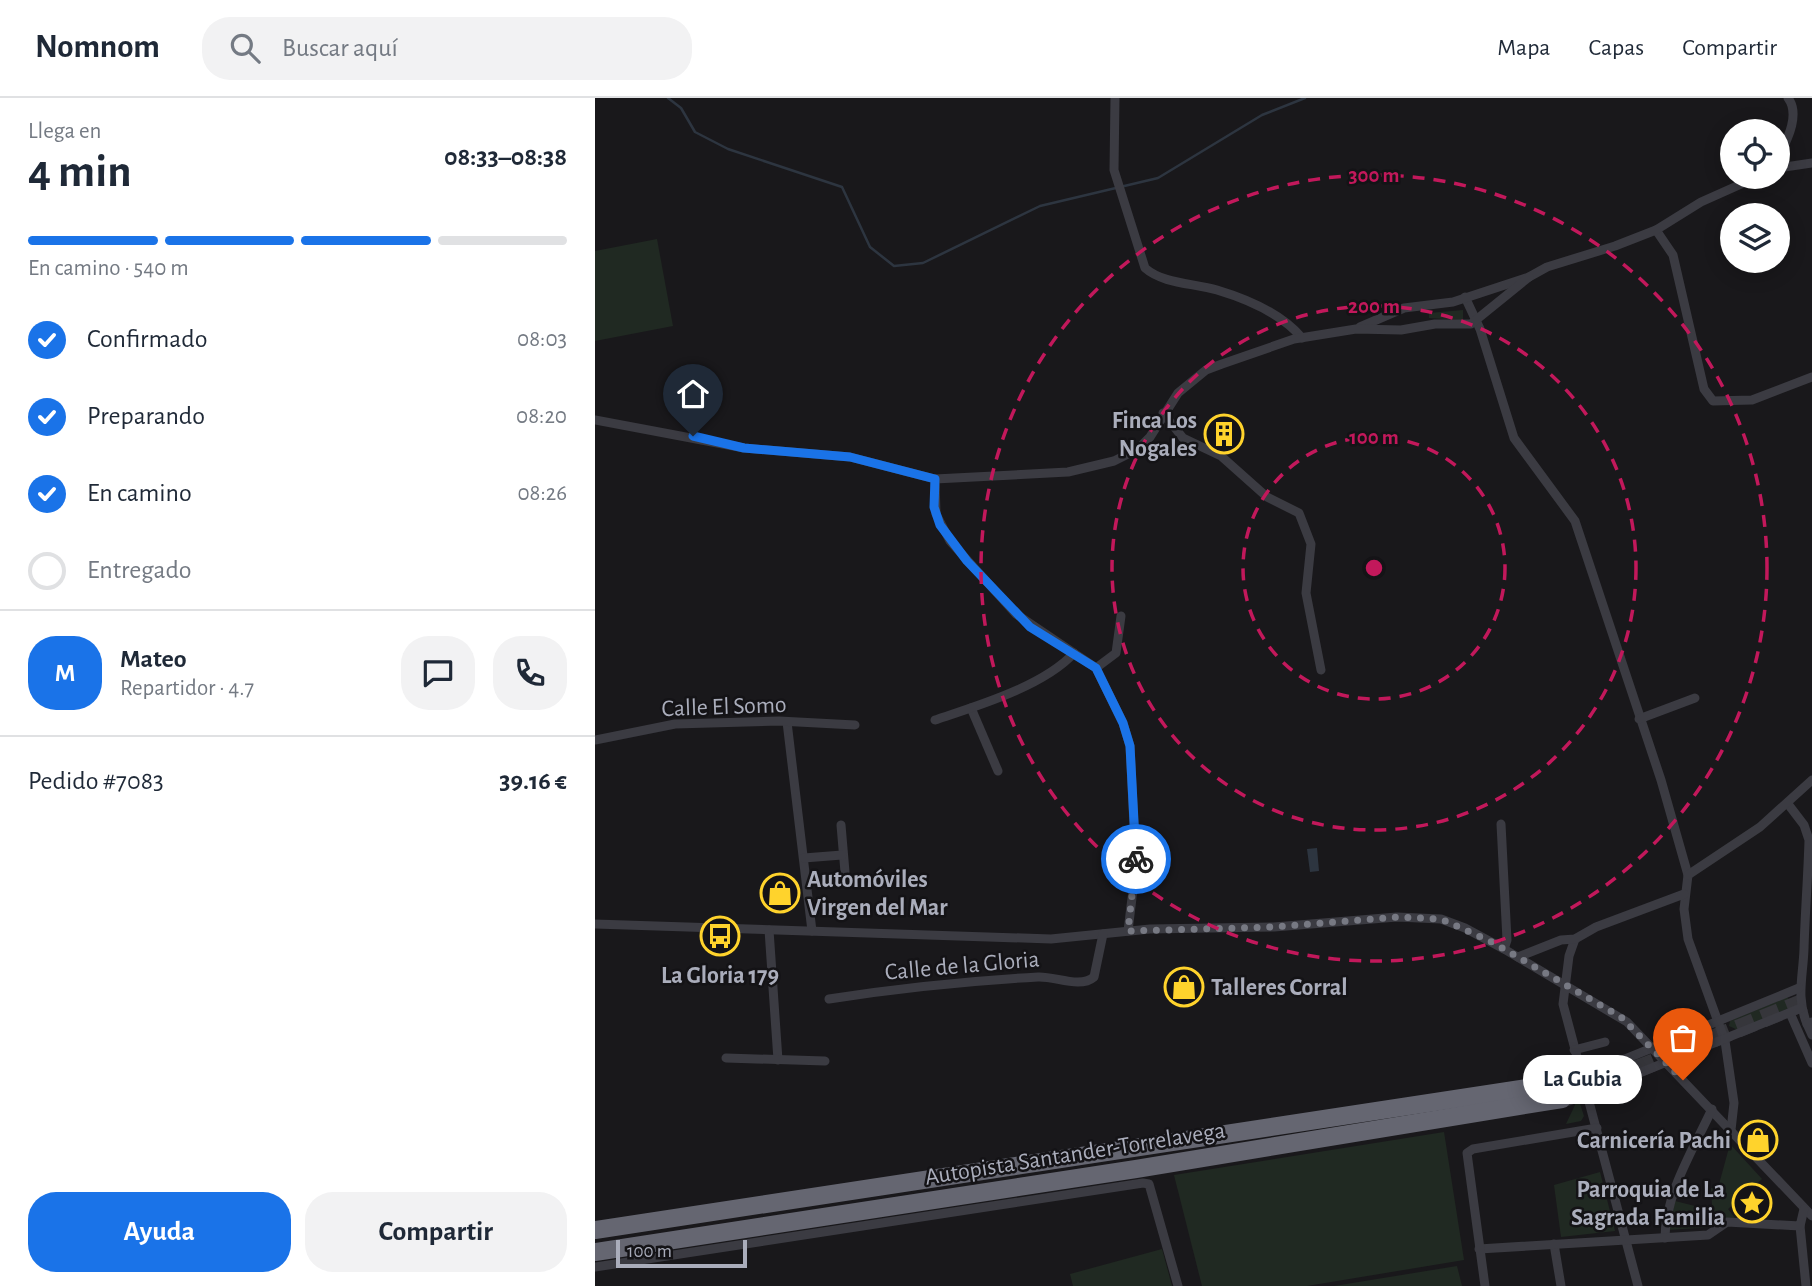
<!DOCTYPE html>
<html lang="es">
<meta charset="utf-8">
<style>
body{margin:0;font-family:"Alegreya Sans",sans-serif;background:#f2f2f3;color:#1f2937;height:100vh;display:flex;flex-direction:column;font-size:26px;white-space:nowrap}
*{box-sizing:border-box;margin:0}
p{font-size:23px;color:#747a83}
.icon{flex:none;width:38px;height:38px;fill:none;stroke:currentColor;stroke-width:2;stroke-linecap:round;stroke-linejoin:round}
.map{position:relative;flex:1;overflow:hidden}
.sheet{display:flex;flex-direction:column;background:#fff;width:595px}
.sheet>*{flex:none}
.buttons{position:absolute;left:1125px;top:21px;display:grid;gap:14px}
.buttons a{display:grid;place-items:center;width:70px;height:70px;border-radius:50%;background:#fff;box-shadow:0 4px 18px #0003;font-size:35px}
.scale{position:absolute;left:21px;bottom:18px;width:131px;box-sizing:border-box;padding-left:7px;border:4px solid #aaadbb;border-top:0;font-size:19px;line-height:24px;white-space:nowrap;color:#aaadbb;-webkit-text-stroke:5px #141316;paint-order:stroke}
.pin{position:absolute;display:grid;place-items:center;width:60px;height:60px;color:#fff;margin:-72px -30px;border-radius:50% 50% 50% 0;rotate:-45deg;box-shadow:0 0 7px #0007}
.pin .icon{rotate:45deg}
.courier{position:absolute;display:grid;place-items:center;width:70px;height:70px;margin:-35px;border:5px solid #1a73e8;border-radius:50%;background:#fff;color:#222;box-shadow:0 2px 9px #0007}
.bubble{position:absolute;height:49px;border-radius:24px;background:#fff;box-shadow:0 4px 18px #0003;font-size:23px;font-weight:700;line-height:49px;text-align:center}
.overview em{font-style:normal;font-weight:700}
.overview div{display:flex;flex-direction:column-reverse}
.overview{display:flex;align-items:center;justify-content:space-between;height:119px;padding:0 28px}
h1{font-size:46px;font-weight:700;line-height:52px}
.bar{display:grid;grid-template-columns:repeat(4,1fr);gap:10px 7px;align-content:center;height:84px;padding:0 28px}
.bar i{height:9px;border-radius:5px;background:#e0e1e3}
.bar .selected{background:#1a73e8}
.bar p{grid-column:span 4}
.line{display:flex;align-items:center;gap:18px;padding:0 28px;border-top:2px solid #e0e1e3}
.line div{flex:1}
.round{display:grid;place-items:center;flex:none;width:74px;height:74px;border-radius:28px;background:#f2f2f3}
ol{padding:0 28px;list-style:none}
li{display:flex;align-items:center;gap:21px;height:77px}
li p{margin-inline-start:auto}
li .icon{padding:7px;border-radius:50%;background:#1a73e8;color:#fff;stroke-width:4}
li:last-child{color:#747a83}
li i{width:38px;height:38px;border:4px solid #e0e1e3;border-radius:50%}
.cta{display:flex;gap:14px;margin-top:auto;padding:14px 28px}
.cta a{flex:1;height:80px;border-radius:28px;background:#1a73e8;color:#fff;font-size:28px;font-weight:700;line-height:80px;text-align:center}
.cta a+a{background:#f2f2f3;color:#1f2937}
header{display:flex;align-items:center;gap:42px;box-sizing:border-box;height:98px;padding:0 35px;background:#fff;border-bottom:2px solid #e0e1e3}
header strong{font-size:33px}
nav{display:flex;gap:38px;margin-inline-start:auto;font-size:24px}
.search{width:490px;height:63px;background:#f2f2f3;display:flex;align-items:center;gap:18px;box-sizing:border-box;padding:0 24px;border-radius:28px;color:#747a83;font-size:26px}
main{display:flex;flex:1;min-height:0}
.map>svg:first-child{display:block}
.green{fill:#202922}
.water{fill:#2d3540}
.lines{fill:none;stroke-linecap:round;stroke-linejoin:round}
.stream{stroke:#2d3540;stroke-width:2.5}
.highway-tunnel{stroke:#36363b;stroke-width:18;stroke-dasharray:18 9;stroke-linecap:butt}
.street{stroke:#3b3b42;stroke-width:9}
.highway{stroke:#656671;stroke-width:18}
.done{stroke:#777983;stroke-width:7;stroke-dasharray:0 12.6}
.route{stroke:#1a73e8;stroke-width:9}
.ring{fill:none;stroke:#c2185b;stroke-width:3.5;stroke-dasharray:12 9}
.labels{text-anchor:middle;stroke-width:5;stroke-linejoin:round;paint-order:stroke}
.poi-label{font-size:24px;font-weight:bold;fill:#aaadbb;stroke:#141316;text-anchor:end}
.street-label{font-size:24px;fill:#aaadbb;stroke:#141316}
.centre{fill:#c2185b;stroke:#141316;stroke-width:3.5}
.ring-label{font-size:21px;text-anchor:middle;font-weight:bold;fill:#c2185b;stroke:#141316;stroke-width:5;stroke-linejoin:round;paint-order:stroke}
</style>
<header>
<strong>Nomnom</strong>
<div class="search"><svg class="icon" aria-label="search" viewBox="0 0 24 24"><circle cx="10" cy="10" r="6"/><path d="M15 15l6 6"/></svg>Buscar aquí</div>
<nav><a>Mapa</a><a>Capas</a><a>Compartir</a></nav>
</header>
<main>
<section class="sheet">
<div class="overview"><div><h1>4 min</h1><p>Llega en</p></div><em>08:33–08:38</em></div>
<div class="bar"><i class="selected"></i><i class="selected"></i><i class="selected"></i><i></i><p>En camino · 540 m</p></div>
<ol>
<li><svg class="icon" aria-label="check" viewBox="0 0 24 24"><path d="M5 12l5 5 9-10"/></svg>Confirmado<p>08:03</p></li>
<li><svg class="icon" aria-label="check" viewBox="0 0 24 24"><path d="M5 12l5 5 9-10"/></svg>Preparando<p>08:20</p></li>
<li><svg class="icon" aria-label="check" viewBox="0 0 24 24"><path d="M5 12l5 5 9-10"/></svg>En camino<p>08:26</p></li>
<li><i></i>Entregado</li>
</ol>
<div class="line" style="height:126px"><b class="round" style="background:#1a73e8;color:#fff">M</b><div><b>Mateo</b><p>Repartidor · 4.7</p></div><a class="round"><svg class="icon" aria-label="chat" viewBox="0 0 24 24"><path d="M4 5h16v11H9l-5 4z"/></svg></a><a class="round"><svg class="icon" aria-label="phone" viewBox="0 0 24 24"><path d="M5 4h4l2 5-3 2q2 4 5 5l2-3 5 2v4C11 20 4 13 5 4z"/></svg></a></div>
<div class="line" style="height:91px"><div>Pedido #7083</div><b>39.16 €</b></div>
<div class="cta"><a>Ayuda</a><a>Compartir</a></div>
</section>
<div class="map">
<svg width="1217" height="1188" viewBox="0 0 1217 1188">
<rect width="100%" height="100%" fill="#19181b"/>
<g class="green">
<polygon points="62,141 78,228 0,243 0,153"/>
<polygon points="868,212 868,222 834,220 834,215"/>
<polygon points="1192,899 1196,904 1194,910 1143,932 1134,928 1135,923"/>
<polygon points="1112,932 1120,936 1118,942 1095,953 1090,942"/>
<polygon points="1044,961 1054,971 997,989 994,985 998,978"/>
<polygon points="960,964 971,964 978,974 975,975 989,1018 986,1023 971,1026 980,1007 972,974 961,970"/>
<polygon points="849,1034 869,1162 712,1188 607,1188 579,1077"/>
<polygon points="1135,1046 1167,1081 1133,1111 1140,1120 1129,1120 1118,1129 1073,1132 1080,1103 1100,1108 1117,1107 1116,1090 1123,1090"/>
<polygon points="1005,1074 1020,1133 966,1139 959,1087"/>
<polygon points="567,1151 577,1188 478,1188 475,1176"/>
<polygon points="862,1168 867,1188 739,1188"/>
</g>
<polygon class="water" points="722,750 724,773 715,774 712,751"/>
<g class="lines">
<polyline class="stream" points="73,0 86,10 100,34 133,51 247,89 275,149 299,168 328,165 445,108 563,80 667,17 710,0"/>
<g class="highway-tunnel">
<polyline points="958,986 1002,968"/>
<polyline points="967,1001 1217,901"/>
</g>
<g class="street">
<path d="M520,0L519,72L550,170C568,186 599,185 622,192C652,201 687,216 707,240"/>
<path d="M1183,61C1191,44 1206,17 1193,0"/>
<polyline points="1183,70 1217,65"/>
<polyline points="1061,132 1078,157 1109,291 1118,303 1157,302 1217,279"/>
<polyline points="870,199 885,231 919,340 980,423 1066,682 1093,777 1089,811 1093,841 1130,943 1139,1005 1136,1032"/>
<polyline points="765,229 809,210 858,204 934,179 952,169 1020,148 1061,132 1106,104 1162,79"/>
<polyline points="568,315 588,340 626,358 672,399 704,415 716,446 711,495 726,572"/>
<polyline points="0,322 149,350 255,359 340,381 473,374 519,363 543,351 555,339 583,295 611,272 627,266 699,241 761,231 806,232 840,226 876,226 934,179"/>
<polyline points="340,381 341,416 355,443 421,516 501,570 528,625 535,648 541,767 533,833"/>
<polyline points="501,570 521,555 526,518"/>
<polyline points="376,610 403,673"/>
<polyline points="1044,621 1100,600"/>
<path d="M340,622C382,608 449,588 479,555"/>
<polyline points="192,624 217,833"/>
<polyline points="0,642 80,626 184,623 260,627"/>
<path d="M1193,706L1209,727L1214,742C1213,778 1210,815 1209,851C1208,879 1201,899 1212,926L1217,924"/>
<polyline points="906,726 912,842 909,851"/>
<polyline points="246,727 250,774"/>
<polyline points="209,760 247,757"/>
<polyline points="1093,777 1165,729 1217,682"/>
<polyline points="0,826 456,841 555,831 679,829 802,819 846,821 870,830 909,851 1032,924 1217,1118"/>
<polyline points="174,832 183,962"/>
<polyline points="980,841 974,858 968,906 1043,1188"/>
<polyline points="923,859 966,842 980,841 1001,829 1089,796"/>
<path d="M234,901C304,890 372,883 443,879C460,878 485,891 499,879L508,836"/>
<polyline points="1195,915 1217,965"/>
<polyline points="1212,926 1217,937"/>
<polyline points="979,952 1010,944"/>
<polyline points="131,960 230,963"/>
<polyline points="986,979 1204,890"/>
<polyline points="992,996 1206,910"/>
<polyline points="1205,1128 1211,1188"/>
<path d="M1070,1140C1070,1096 1099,1050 1117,1011"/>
<polyline points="959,1146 966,1188"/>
<polyline points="884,1151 1113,1137 1132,1124 1205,1128 1209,1111"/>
<polyline points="0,1169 548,1085 554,1086 583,1188"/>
<polyline points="890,1188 872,1055 878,1051 1002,1030"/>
</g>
<g class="highway">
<polyline points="0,1132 958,986"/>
<polyline points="0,1154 541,1071 967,1001"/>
</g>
</g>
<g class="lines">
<polyline class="done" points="541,761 533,833 679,829 802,819 846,821 897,844 1026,919 1088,982"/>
<polyline class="route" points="98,338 149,350 255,359 340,381 339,409 345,427 372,463 435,529 501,570 528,625 535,648 541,761"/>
</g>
<g class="ring">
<circle cx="779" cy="470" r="131"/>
<circle cx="779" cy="470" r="262"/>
<circle cx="779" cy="470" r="393"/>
</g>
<defs>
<symbol id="building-ring" viewBox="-11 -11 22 22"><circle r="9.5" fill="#141316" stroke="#ffd32c" stroke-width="1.5"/><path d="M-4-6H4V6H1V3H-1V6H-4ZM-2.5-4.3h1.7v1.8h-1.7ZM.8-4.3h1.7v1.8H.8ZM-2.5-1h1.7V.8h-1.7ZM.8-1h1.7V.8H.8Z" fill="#ffd32c"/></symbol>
<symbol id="shop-ring" viewBox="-11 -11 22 22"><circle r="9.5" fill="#141316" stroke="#ffd32c" stroke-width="1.5"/><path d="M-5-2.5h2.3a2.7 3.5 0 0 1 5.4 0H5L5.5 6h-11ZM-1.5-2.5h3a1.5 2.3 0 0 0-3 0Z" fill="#ffd32c"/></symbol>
<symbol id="bus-ring" viewBox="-11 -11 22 22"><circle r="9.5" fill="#141316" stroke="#ffd32c" stroke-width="1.5"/><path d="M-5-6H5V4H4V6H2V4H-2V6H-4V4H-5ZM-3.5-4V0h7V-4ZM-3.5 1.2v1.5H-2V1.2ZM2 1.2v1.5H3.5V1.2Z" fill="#ffd32c"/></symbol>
<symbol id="sight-ring" viewBox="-11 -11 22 22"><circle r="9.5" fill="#141316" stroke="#ffd32c" stroke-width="1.5"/><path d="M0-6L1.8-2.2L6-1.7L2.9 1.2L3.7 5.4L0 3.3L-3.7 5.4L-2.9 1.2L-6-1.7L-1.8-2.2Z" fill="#ffd32c"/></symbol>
</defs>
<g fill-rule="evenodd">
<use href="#building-ring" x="607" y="314" width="44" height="44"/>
<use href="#shop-ring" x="163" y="773" width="44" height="44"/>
<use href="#bus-ring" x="103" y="816" width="44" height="44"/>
<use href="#shop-ring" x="567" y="867" width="44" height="44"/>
<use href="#shop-ring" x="1141" y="1020" width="44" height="44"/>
<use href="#sight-ring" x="1135" y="1083" width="44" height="44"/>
</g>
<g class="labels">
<g class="poi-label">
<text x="602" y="330">Finca Los<tspan x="602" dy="28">Nogales</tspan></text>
<text x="212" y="789" text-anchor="start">Automóviles<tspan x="212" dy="28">Virgen del Mar</tspan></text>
<text x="125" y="885" text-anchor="middle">La Gloria 179</text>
<text x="616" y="897" text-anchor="start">Talleres Corral</text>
<text x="1136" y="1050">Carnicería Pachi</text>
<text x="1130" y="1099">Parroquia de La<tspan x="1130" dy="28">Sagrada Familia</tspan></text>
</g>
<g class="street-label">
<text transform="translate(129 608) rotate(-2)" y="8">Calle El Somo</text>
<text transform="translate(367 867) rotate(-5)" y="8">Calle de la Gloria</text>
<text transform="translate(480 1055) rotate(-9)" y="8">Autopista Santander-Torrelavega</text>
</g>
</g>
<circle cx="779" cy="470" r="10" class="centre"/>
<g class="ring-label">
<text x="779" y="84">300 m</text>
<text x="779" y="215">200 m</text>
<text x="779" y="346">100 m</text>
</g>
</svg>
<div class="buttons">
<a><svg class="icon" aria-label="locate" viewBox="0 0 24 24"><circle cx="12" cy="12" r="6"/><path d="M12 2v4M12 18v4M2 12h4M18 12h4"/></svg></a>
<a><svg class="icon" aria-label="layers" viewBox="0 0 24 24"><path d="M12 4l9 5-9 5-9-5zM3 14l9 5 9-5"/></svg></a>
</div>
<div class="scale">100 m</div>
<div class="pin" style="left:1088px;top:982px;background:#ea580c"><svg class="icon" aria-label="bag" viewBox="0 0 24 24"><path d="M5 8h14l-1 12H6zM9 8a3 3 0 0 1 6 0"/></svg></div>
<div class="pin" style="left:98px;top:338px;background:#1f2937"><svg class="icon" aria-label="home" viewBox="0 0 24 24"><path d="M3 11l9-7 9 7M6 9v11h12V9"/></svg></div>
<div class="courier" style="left:541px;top:761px"><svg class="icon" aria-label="bike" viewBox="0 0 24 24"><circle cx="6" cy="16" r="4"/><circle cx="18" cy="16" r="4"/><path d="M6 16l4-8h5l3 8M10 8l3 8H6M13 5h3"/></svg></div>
<div class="bubble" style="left:928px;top:957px;width:119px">La Gubia</div>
</div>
</main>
